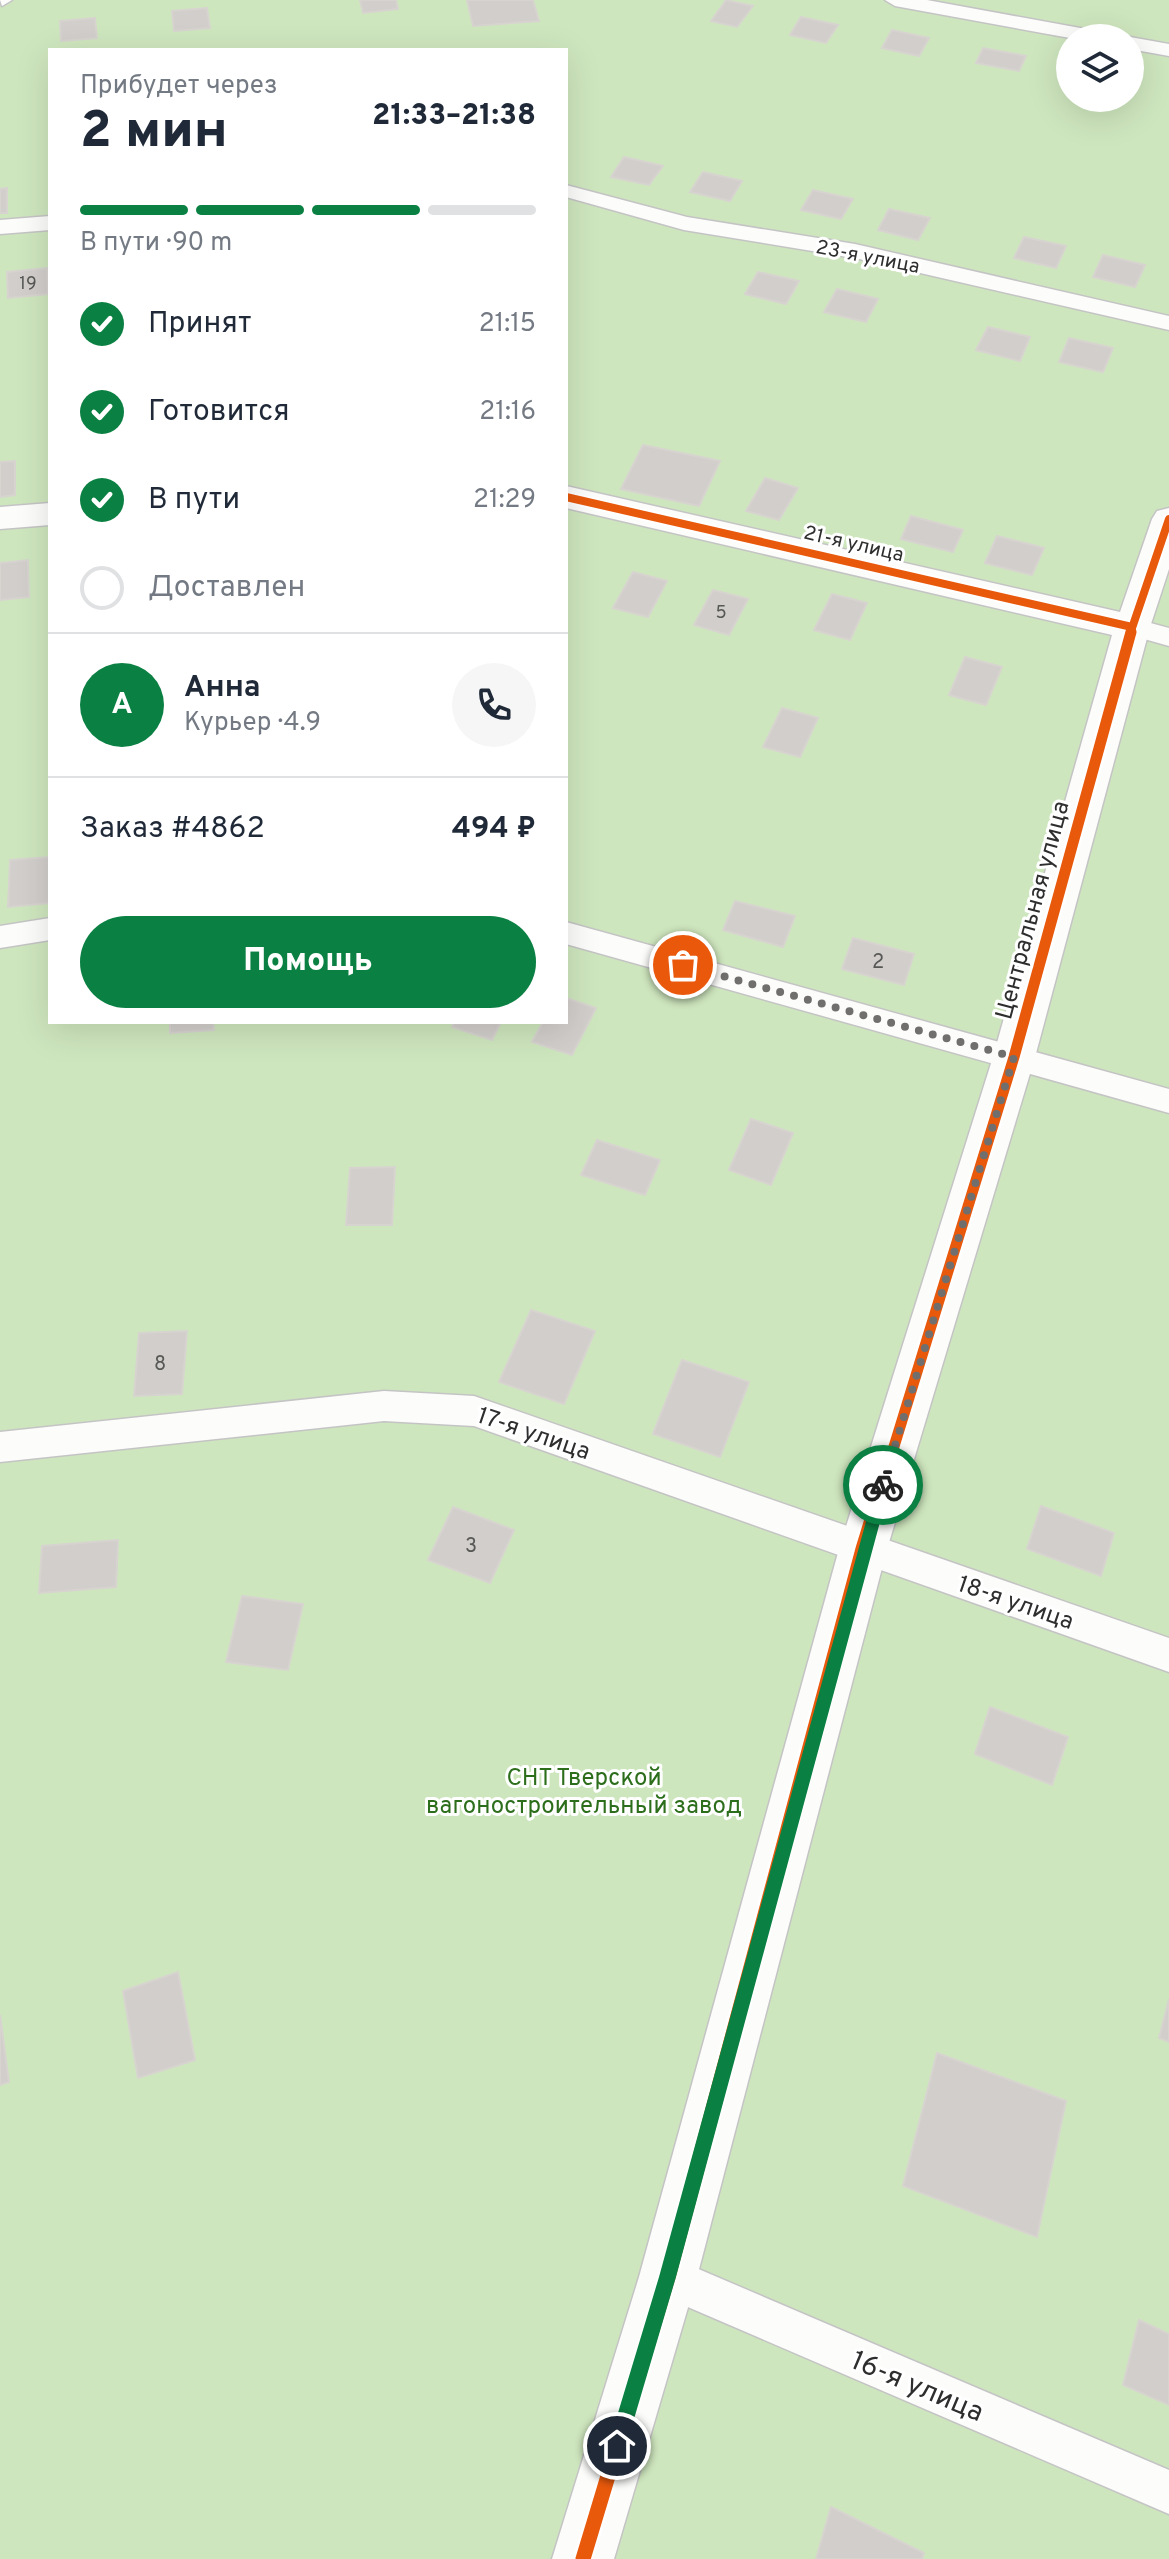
<!DOCTYPE html>
<html lang="ru">
<meta charset="utf-8">
<style>
body{margin:0;font-family:Overpass,sans-serif;background:#f6f6f7;color:#1f2937;height:100vh;display:flex;flex-direction:column;font-size:30px;white-space:nowrap}
*{box-sizing:border-box;margin:0}
p{font-size:26px;color:#747a83}
.icon{flex:none;width:44px;height:44px;fill:none;stroke:currentColor;stroke-width:2;stroke-linecap:round;stroke-linejoin:round}
.map{position:relative;flex:1;overflow:hidden}
.details{position:absolute;left:48px;top:48px;width:520px;height:976px;display:flex;flex-direction:column;background:#fff;border-radius:0px;box-shadow:0 8px 32px #0002}
.details>*{flex:none}
.tools{position:absolute;left:1056px;top:24px;display:grid;gap:16px}
.tools a{display:grid;place-items:center;width:88px;height:88px;border-radius:50%;background:#fff;box-shadow:0 8px 32px #0002;font-size:40px}
.pin{position:absolute;display:grid;place-items:center;width:68px;height:68px;color:#fff;margin:-34px;border:4px solid #fff;border-radius:50%;box-shadow:0 2px 8px #0007}
.courier{position:absolute;display:grid;place-items:center;width:80px;height:80px;margin:-40px;border:6px solid #0b8043;border-radius:50%;background:#fff;color:#222;box-shadow:0 2px 10px #0007}
.head em{font-style:normal;font-weight:800}
.head div{display:flex;flex-direction:column-reverse}
.head{display:flex;align-items:center;justify-content:space-between;height:136px;padding:0 32px}
h1{font-size:52px;font-weight:800;line-height:60px}
.bar{display:grid;grid-template-columns:repeat(4,1fr);gap:12px 8px;align-content:center;height:96px;padding:0 32px}
.bar i{height:10px;border-radius:6px;background:#e0e1e3}
.bar .active{background:#0b8043}
.bar p{grid-column:span 4}
.line{display:flex;align-items:center;gap:20px;padding:0 32px;border-top:2px solid #e0e1e3}
.line div{flex:1}
.round{display:grid;place-items:center;flex:none;width:84px;height:84px;border-radius:42px;background:#f6f6f7}
ol{padding:0 32px;list-style:none}
li{display:flex;align-items:center;gap:24px;height:88px}
li p{margin-inline-start:auto}
li .icon{padding:8px;border-radius:50%;background:#0b8043;color:#fff;stroke-width:4}
li:last-child{color:#747a83}
li i{width:44px;height:44px;border:4px solid #e0e1e3;border-radius:50%}
.button{display:flex;gap:16px;margin-top:auto;padding:16px 32px}
.button a{flex:1;height:92px;border-radius:48px;background:#0b8043;color:#fff;font-size:32px;font-weight:800;line-height:92px;text-align:center}
.map>svg:first-child{display:block}
.green{fill:#cee6be;fill-rule:evenodd}
.building{fill:#d1cecb;stroke:#d7d4d0;stroke-width:2}
.lines{fill:none;stroke-linecap:round;stroke-linejoin:round}
.service-casing{stroke:#c5c4c5;stroke-width:3}
.minor-casing{stroke:#c5c4c5;stroke-width:3}
.service{fill:#fcfcfb;fill-rule:evenodd}
.minor{fill:#fcfcfb;fill-rule:evenodd}
.cycleway-far2-casing{stroke:#fff;stroke-width:12}
.cycleway-far1-casing{stroke:#fff;stroke-width:16}
.cycleway-casing{stroke:#fff;stroke-width:20}
.cycleway-far2{stroke:#e8590c;stroke-width:8}
.cycleway-far1{stroke:#e8590c;stroke-width:11}
.cycleway{stroke:#e8590c;stroke-width:15}
.route{fill:#0b8043}
.done{stroke:#706f6e;stroke-width:8;stroke-dasharray:0 14.4}
.labels{text-anchor:middle;stroke-width:6;stroke-linejoin:round;paint-order:stroke}
.far-number-label{font-size:18px;fill:#585857}
.far-street-label{font-size:20px;fill:#2e2e2e;stroke:#fff}
.number-label{font-size:20px;fill:#585857}
.street-label{font-size:24px;fill:#2e2e2e;stroke:#fff}
.park-label{font-size:24px;fill:#2c6e1b;stroke:#fff}
.near-street-label{font-size:28px;fill:#2e2e2e;stroke:#fff}
</style>
<div class="map">
<svg width="1169" height="2559" viewBox="0 0 1169 2559">
<rect width="100%" height="100%" fill="#ece8e4"/>
<path class="green" d="M0,0H1169V2559H0ZM1070,38H1130V98H1070ZM50,50H566V1022H50Z"/>
<g class="building">
<polygon points="360,0 396,0 398,9 363,13"/>
<polygon points="467,0 533,0 539,21 473,26"/>
<polygon points="726,0 753,6 737,27 711,21"/>
<polygon points="207,8 210,28 174,31 172,11"/>
<polygon points="801,17 838,25 826,43 790,35"/>
<polygon points="95,18 97,38 61,41 60,21"/>
<polygon points="892,30 929,38 919,56 882,48"/>
<polygon points="983,48 1026,56 1019,71 976,63"/>
<polygon points="624,157 663,166 649,185 611,177"/>
<polygon points="703,172 742,181 730,201 690,192"/>
<polygon points="7,188 7,213 0,213 0,189"/>
<polygon points="813,190 853,199 841,219 801,210"/>
<polygon points="889,209 930,218 918,240 878,230"/>
<polygon points="1024,237 1066,246 1056,268 1014,258"/>
<polygon points="1103,255 1145,265 1135,287 1093,277"/>
<polygon points="47,268 48,294 8,298 7,272"/>
<polygon points="758,272 799,281 786,304 745,294"/>
<polygon points="837,289 878,299 866,322 824,312"/>
<polygon points="988,327 1030,337 1020,361 976,350"/>
<polygon points="1069,338 1113,348 1103,372 1059,362"/>
<polygon points="643,445 720,461 699,506 621,489"/>
<polygon points="15,461 15,495 0,497 0,462"/>
<polygon points="765,478 798,488 779,520 746,511"/>
<polygon points="911,516 963,530 953,552 901,539"/>
<polygon points="997,536 1044,548 1032,575 985,563"/>
<polygon points="28,560 29,597 0,600 0,563"/>
<polygon points="633,572 667,581 648,617 613,608"/>
<polygon points="713,590 748,599 729,635 694,625"/>
<polygon points="832,594 867,603 850,640 814,630"/>
<polygon points="965,657 1002,667 986,705 949,695"/>
<polygon points="782,708 818,718 800,757 763,747"/>
<polygon points="50,857 49,903 8,907 10,860"/>
<polygon points="735,901 795,916 783,947 723,930"/>
<polygon points="853,938 914,954 904,985 842,969"/>
<polygon points="566,998 596,1008 572,1055 532,1042 543,1022 566,1022"/>
<polygon points="170,1022 213,1022 214,1030 170,1033"/>
<polygon points="455,1022 501,1022 492,1040 452,1027"/>
<polygon points="751,1119 793,1133 771,1185 729,1170"/>
<polygon points="597,1140 660,1160 645,1195 581,1175"/>
<polygon points="395,1167 392,1225 346,1225 350,1168"/>
<polygon points="531,1310 595,1331 564,1404 499,1382"/>
<polygon points="187,1331 182,1394 134,1396 139,1333"/>
<polygon points="682,1360 749,1382 720,1457 653,1434"/>
<polygon points="1041,1506 1114,1533 1101,1576 1027,1549"/>
<polygon points="453,1507 514,1530 490,1583 428,1560"/>
<polygon points="118,1540 116,1587 39,1593 42,1546"/>
<polygon points="242,1596 303,1604 288,1670 226,1662"/>
<polygon points="990,1707 1068,1737 1052,1785 975,1754"/>
<polygon points="178,1972 195,2060 138,2078 123,1991"/>
<polygon points="1169,1999 1169,2042 1159,2038"/>
<polygon points="0,2015 9,2082 0,2085"/>
<polygon points="937,2053 1066,2101 1037,2237 903,2186"/>
<polygon points="1139,2320 1169,2334 1169,2405 1123,2385"/>
<polygon points="831,2507 924,2553 922,2559 816,2559"/>
</g>
<g class="lines">
<defs>
<g id="service">
<polygon points="0,0 12,0 2,6"/>
<polygon points="885,0 927,0 1102,32 1112,38 1070,38 895,6"/>
<polygon points="1130,37 1169,44 1169,56 1130,49 1130,38 1126,38"/>
<polygon points="566,185 687,217 855,244 1169,316 1169,330 855,258 684,230 566,197"/>
<polygon points="50,216 50,230 0,234 0,220"/>
<polygon points="1132,618 1169,628 1169,646 1123,633 1119,627 1123,621"/>
<polygon points="50,918 50,940 0,948 0,926"/>
<polygon points="566,922 1169,1089 1169,1113 566,944"/>
<polygon points="384,1391 474,1396 1169,1638 1169,1672 474,1426 384,1421 0,1462 0,1432"/>
<polygon points="668,2256 1169,2470 1169,2514 653,2292 647,2277 653,2262"/>
</g>
<g id="minor">
<polygon points="566,486 1120,612 1152,519 1157,511 1169,508 1169,569 1150,627 1035,1057 887,1549 697,2277 614,2559 552,2559 639,2277 839,1549 993,1057 1112,635 566,508"/>
<polygon points="50,503 50,525 0,529 0,507"/>
</g>
</defs>
<use href="#service" class="service-casing"/>
<use href="#minor" class="minor-casing"/>
<use href="#service" class="service"/>
<use href="#minor" class="minor"/>
<defs>
<g id="cycleway-far2">
<polyline points="566,497 1132,627"/>
<polyline points="1130,634 1169,519"/>
</g>
<polyline id="cycleway-far1" points="888,1466 1014,1057 1131,632"/>
<polyline id="cycleway" points="583,2559 668,2277 863,1549 889,1464"/>
</defs>
<use href="#cycleway-far2" class="cycleway-far2-casing"/>
<use href="#cycleway-far1" class="cycleway-far1-casing"/>
<use href="#cycleway" class="cycleway-casing"/>
<use href="#cycleway-far2" class="cycleway-far2"/>
<use href="#cycleway-far1" class="cycleway-far1"/>
<use href="#cycleway" class="cycleway"/>
</g>
<polygon class="route" points="883,1478 890,1485 676,2277 626,2446 623,2453 617,2455 611,2453 608,2446 659,2277 876,1485"/>
<g class="lines">
<polyline class="done" points="683,965 1014,1057 883,1485"/>
</g>
<g class="labels">
<g class="far-number-label">
<text x="28" y="289">19</text>
<text x="721" y="618">5</text>
</g>
<g class="far-street-label">
<text transform="translate(868 256) rotate(11)" y="7">23-я улица</text>
<text transform="translate(854 543) rotate(13)" y="7">21-я улица</text>
</g>
<g class="number-label">
<text x="878" y="968">2</text>
<text x="160" y="1370">8</text>
<text x="471" y="1552">3</text>
</g>
<g class="street-label">
<text transform="translate(1032 910) rotate(-75)" y="8">Центральная улица</text>
<text transform="translate(534 1433) rotate(19)" y="8">17-я улица</text>
<text transform="translate(1016 1602) rotate(19)" y="8">18-я улица</text>
</g>
<g class="park-label">
<text x="584" y="1785">СНТ Тверской<tspan x="584" dy="28">вагоностроительный завод</tspan></text>
</g>
<g class="near-street-label">
<text transform="translate(918 2385) rotate(23)" y="10">16-я улица</text>
</g>
</g>
</svg>
<div class="tools">
<a><svg class="icon" aria-label="layers" viewBox="0 0 24 24"><path d="M12 4l9 5-9 5-9-5zM3 14l9 5 9-5"/></svg></a>
</div>
<div class="pin" style="left:683px;top:965px;background:#ea580c"><svg class="icon" aria-label="bag" viewBox="0 0 24 24"><path d="M5 8h14l-1 12H6zM9 8a3 3 0 0 1 6 0"/></svg></div>
<div class="pin" style="left:617px;top:2446px;background:#1f2937"><svg class="icon" aria-label="home" viewBox="0 0 24 24"><path d="M3 11l9-7 9 7M6 9v11h12V9"/></svg></div>
<div class="courier" style="left:883px;top:1485px"><svg class="icon" aria-label="bike" viewBox="0 0 24 24"><circle cx="6" cy="16" r="4"/><circle cx="18" cy="16" r="4"/><path d="M6 16l4-8h5l3 8M10 8l3 8H6M13 5h3"/></svg></div>
<section class="details">
<div class="head"><div><h1>2 мин</h1><p>Прибудет через</p></div><em>21:33–21:38</em></div>
<div class="bar"><i class="active"></i><i class="active"></i><i class="active"></i><i></i><p>В пути · 90 m</p></div>
<ol>
<li><svg class="icon" aria-label="check" viewBox="0 0 24 24"><path d="M5 12l5 5 9-10"/></svg>Принят<p>21:15</p></li>
<li><svg class="icon" aria-label="check" viewBox="0 0 24 24"><path d="M5 12l5 5 9-10"/></svg>Готовится<p>21:16</p></li>
<li><svg class="icon" aria-label="check" viewBox="0 0 24 24"><path d="M5 12l5 5 9-10"/></svg>В пути<p>21:29</p></li>
<li><i></i>Доставлен</li>
</ol>
<div class="line" style="height:144px"><b class="round" style="background:#0b8043;color:#fff">А</b><div><b>Анна</b><p>Курьер · 4.9</p></div><a class="round"><svg class="icon" aria-label="phone" viewBox="0 0 24 24"><path d="M5 4h4l2 5-3 2q2 4 5 5l2-3 5 2v4C11 20 4 13 5 4z"/></svg></a></div>
<div class="line" style="height:104px"><div>Заказ #4862</div><b>494 ₽</b></div>
<div class="button"><a>Помощь</a></div>
</section>
</div>
